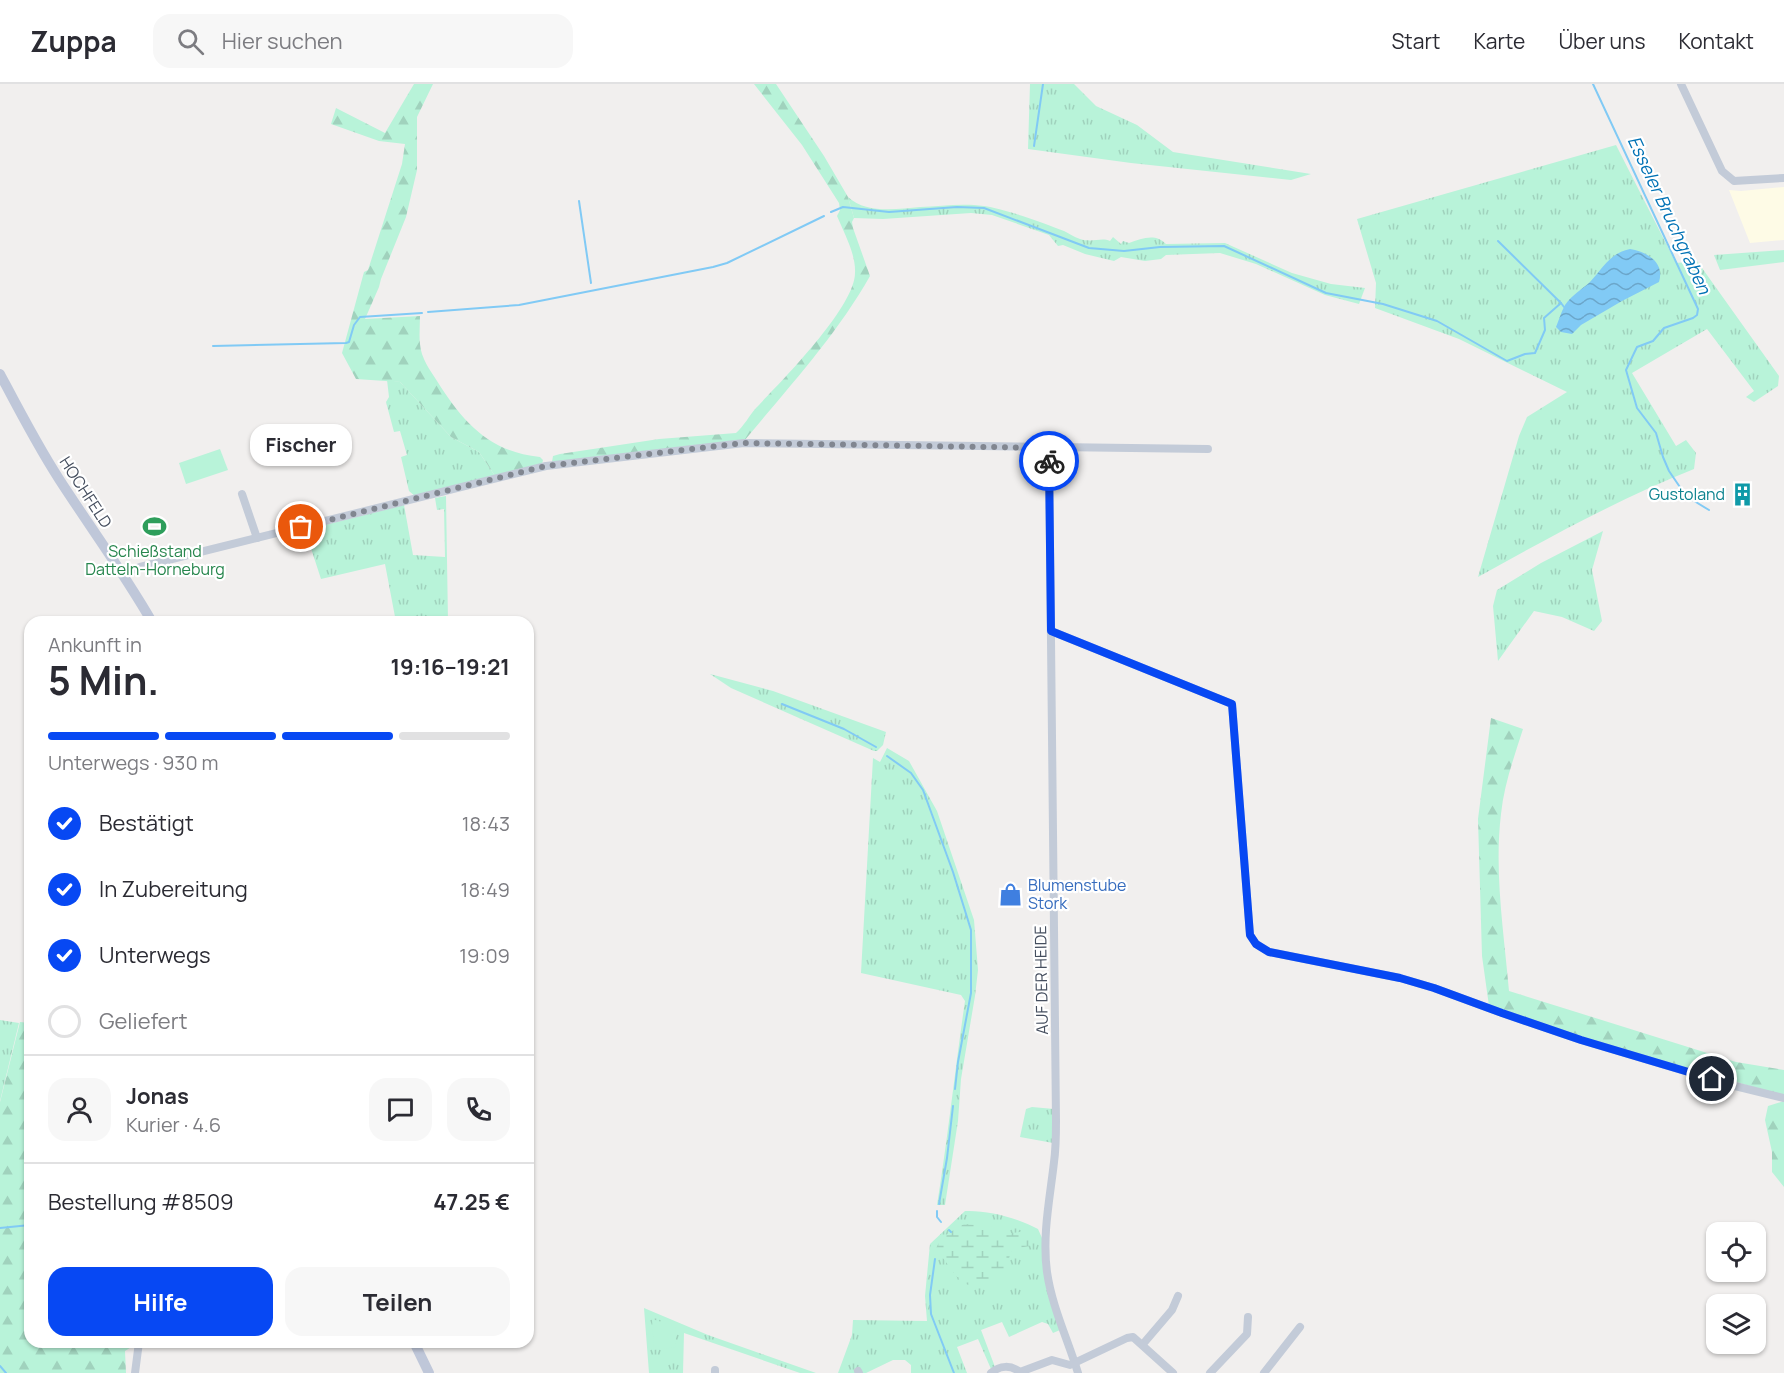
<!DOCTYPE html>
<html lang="de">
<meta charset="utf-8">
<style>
body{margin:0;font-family:Manrope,sans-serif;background:#f7f7f7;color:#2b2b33;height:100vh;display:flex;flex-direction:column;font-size:22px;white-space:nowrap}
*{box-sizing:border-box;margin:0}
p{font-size:20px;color:#7c7c81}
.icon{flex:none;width:33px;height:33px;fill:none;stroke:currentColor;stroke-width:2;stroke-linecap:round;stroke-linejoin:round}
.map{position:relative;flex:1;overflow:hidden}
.sheet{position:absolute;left:24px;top:532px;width:510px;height:732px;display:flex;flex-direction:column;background:#fff;border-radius:18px;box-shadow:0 2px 4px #0004}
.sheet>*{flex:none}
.tools{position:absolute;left:1706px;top:1138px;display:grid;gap:12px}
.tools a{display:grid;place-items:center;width:60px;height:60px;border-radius:12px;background:#fff;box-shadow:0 2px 4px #0004;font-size:30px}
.pin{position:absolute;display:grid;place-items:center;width:51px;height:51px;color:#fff;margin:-26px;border:3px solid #fff;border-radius:50%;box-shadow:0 2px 6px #0007}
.courier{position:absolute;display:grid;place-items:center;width:60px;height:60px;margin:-30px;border:4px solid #0748f3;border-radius:50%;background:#fff;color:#222;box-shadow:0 2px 8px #0007}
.bubble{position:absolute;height:42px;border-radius:18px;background:#fff;box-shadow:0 2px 4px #0004;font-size:20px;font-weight:700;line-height:42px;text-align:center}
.overview em{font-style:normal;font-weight:700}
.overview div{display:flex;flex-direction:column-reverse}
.overview{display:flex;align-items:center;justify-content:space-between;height:102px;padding:0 24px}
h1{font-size:39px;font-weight:700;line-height:45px}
.bar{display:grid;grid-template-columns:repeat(4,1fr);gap:9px 6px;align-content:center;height:72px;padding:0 24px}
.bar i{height:8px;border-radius:4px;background:#e1e1e2}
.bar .active{background:#0748f3}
.bar p{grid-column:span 4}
.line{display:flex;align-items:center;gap:15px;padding:0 24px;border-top:2px solid #e1e1e2}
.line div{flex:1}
.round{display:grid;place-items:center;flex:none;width:63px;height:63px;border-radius:18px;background:#f7f7f7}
ol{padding:0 24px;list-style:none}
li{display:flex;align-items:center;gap:18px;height:66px}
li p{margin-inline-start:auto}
li .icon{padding:6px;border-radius:50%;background:#0748f3;color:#fff;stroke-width:4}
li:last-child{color:#7c7c81}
li i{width:33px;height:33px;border:3px solid #e1e1e2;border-radius:50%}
.action{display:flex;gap:12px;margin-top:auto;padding:12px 24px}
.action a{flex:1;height:69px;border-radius:18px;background:#0748f3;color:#fff;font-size:24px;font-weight:700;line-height:69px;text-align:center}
.action a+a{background:#f7f7f7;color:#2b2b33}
header{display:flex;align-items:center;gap:36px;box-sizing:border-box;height:84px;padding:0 30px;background:#fff;border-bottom:2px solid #e1e1e2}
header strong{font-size:28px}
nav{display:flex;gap:33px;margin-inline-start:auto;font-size:21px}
.search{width:420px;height:54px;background:#f7f7f7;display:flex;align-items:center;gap:15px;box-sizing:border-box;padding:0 21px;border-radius:18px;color:#7c7c81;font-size:22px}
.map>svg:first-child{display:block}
.commercial{fill:#fefbe6}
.grass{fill:url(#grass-tufts)}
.forest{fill:url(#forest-firs)}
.wetland{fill:url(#wetland-marsh)}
.garden{fill:#b8f3d9}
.water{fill:url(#water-waves)}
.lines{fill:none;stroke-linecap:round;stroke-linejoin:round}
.stream{stroke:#81caf5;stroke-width:2}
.street{stroke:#c3cbd8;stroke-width:8}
.secondary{stroke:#bfc7d9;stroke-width:10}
.done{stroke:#818690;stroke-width:6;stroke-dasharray:0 10.8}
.route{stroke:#0748f3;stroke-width:8}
.labels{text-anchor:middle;stroke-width:4.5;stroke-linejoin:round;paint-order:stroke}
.street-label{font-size:16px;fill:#454e5e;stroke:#fff}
.culture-label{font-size:16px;fill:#0d838f;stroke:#fff;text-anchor:end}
.leisure-label{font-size:16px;fill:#27864d;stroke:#fff}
.shop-label{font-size:16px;fill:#366cbe;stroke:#fff;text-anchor:start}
.water-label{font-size:18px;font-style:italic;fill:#0072b5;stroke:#fff}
</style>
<header>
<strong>Zuppa</strong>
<div class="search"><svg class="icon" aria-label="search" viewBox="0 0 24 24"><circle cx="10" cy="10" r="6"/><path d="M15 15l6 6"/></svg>Hier suchen</div>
<nav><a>Start</a><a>Karte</a><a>Über uns</a><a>Kontakt</a></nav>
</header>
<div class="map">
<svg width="1784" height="1289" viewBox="0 0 1784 1289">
<defs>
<pattern id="grass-tufts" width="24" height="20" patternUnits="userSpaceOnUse" patternTransform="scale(1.5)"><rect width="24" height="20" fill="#b8f3d9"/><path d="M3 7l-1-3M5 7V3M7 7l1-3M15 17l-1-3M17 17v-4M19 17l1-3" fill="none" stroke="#a0d2bd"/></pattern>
<pattern id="forest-firs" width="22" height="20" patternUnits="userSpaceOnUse" patternTransform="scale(1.5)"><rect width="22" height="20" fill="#b8f3d9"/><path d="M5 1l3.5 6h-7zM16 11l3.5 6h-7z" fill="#a0d2bd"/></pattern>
<pattern id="wetland-marsh" width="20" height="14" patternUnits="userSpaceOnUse" patternTransform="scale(1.5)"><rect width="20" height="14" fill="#b8f3d9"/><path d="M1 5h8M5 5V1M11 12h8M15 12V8" fill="none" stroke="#a0d2bd"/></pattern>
<pattern id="water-waves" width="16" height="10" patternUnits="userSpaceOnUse" patternTransform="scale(1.5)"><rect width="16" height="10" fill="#81caf5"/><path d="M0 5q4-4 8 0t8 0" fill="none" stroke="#6ba6ca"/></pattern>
</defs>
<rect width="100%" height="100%" fill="#f1efee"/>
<polygon class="commercial" points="1784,103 1784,156 1750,159 1729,106 1741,107"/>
<g class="grass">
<polygon points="1030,0 1074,0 1096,22 1137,41 1173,68 1311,90 1291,96 1131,79 1028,65"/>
<path d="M1616,61L1676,179L1697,177L1779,292L1778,302L1754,318L1746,313L1754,307L1707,245L1632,289L1676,362L1686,356L1696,369L1694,385C1619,415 1548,454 1478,493L1519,352L1527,333L1567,308L1459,255L1375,224L1376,199L1357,135Z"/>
<path d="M848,113C866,130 897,125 920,123C941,122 963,119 984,122C1005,125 1044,139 1064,147C1068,149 1074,153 1080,155C1093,159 1101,153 1110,157L1113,153L1121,160L1123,157L1129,159C1142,154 1156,149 1166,160L1225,159L1292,189L1331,200L1365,204L1359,220L1325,211L1256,180L1220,169L1166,171L1161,175L1145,177L1121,173L1114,177L1085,170L1063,161L1058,162L1049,151L992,131L971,129L883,135L854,134Z"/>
<polygon points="1784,166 1784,178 1720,186 1714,171"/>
<polygon points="387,296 400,298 451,353 479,368 495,392 416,413 409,407 401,373 407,371 400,347 394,348 386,318 389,313"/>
<polygon points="446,412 448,538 396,538 385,480 321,495 305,446 404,421 413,471 445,473 444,425 437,426 435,414"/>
<polygon points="1603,447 1592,486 1602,537 1594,547 1562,533 1534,527 1498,577 1493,522 1497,506 1541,479"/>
<polygon points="710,590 773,607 886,648 883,661 877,667 874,667 731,604"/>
<path d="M887,664L909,677L937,727L974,836L978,886L975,912L961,995L958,1037L945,1121H937C948,1053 955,985 965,917L961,911L861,889L873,674L880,678Z"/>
<polygon points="0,936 19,939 0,1017"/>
<polygon points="1032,1023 1054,1025 1053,1059 1020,1053 1026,1025"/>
<path d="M965,1127C988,1126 1018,1134 1038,1145L1042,1154L1047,1205L1060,1246L1053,1249L1048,1240L1042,1238L1009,1253L1002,1238L981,1246L995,1283L991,1285L978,1255L957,1263L967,1289H911V1281L905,1276H893L866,1289H838L852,1251L853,1236L927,1237L925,1212L930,1160Z"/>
<polygon points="644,1224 708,1251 816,1289 800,1289 684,1249 683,1289 649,1289"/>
</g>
<g class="forest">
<path d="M414,0H433L417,33V86L406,133L381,195L379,203L365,235L420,232C420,241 419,251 420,260C421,274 430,286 437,297C463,338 489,368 540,373L543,376L542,380L495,392L479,368L451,353L400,298L356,295L342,269L364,188L368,186L402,80L405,60L379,57L331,40L336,24L385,49Z"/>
<path d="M754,0H776L824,72L848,113L854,134L852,138L853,144L870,192C836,252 788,304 744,357L552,378L553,372L560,370L659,355L736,349C744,342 749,332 756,324C781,298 855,223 855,189C856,170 844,149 837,132L840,126L839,119L802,61Z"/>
<path d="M1491,634L1523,645C1514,673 1504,701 1501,730C1494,788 1504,849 1509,907L1736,978L1784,986V1012L1581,953L1489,922L1482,872L1478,735Z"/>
<polygon points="20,938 30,939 30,1258 133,1259 133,1262 125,1267 126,1289 0,1289 0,1018"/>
<polygon points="1784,1017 1784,1103 1772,1088 1772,1068 1765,1036 1768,1022"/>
</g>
<path class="wetland" d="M964,1140L990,1142L1003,1150L1027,1147L1031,1150L1030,1162L1012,1165L1002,1196L997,1197L986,1195L972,1202C957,1199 952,1185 943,1174L935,1175C933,1157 950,1148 964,1140Z"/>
<g class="garden">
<polygon points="220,365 228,386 186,400 179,379"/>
<polygon points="652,1235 675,1242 676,1263 654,1266"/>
</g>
<path class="water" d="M1630,165C1647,168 1665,178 1659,198L1622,217L1581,241L1572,250L1561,248L1556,243C1559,236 1561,228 1565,221C1572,211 1581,206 1590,198C1603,184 1610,169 1630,165Z"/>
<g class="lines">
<g class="stream">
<polyline points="1593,0 1698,225 1697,231 1693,234 1664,244 1653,257 1637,263 1626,286 1637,324 1656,349 1663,373 1669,387 1686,412 1709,426"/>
<polyline points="1034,62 1043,0"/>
<polyline points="579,117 591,199"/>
<polyline points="831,128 843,123 889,128 957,123 984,124 1089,164 1124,167 1160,163 1224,162 1326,209 1383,220 1437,237 1507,277 1525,270 1535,269 1545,246 1544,234 1561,219 1564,223"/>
<polyline points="1498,157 1561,219"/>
<polyline points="428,228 519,221 713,183 727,179 824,132"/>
<polyline points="213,262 346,259 349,258 354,241 360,233 422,229"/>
<polyline points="782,620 844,645 876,663"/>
<polyline points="887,672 911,689 923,706 953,788 971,846 971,909 958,978 955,1005"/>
<polyline points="939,1120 947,1074 953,1022"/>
<polyline points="937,1127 937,1133 941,1138"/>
<polyline points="0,1144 30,1141"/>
<polyline points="949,1146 951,1148"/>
<polyline points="935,1175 930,1211 931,1230 954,1289"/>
<polyline points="0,1282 6,1289"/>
</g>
<g class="street">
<polyline points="1681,0 1722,87 1734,97 1784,94"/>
<path d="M1049,364L1056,1037C1056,1050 1056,1064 1054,1078C1050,1114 1042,1151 1047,1188C1052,1223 1068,1256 1078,1289"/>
<polyline points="242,410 257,454"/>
<polyline points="122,490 140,483 546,382 744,359 1208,365"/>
<polyline points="1051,547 1232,620 1250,851 1256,860 1269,868 1400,894 1434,904 1502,929 1581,956 1735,1002 1784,1014"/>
<polyline points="1143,1260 1172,1226 1178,1212"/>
<polyline points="858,1287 859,1289"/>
<polyline points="135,1289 139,1258"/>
<polyline points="715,1289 715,1286"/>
<path d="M991,1289C1000,1281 1011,1281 1020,1288L1052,1276L1070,1281L1127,1254L1133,1253L1173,1289"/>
<polyline points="1210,1289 1247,1250 1248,1233"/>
<polyline points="1264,1289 1300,1243"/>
</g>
<g class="secondary">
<path d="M0,290C19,326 37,361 59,395C90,443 124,489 152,538"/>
<polyline points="414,1258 429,1289"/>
</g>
</g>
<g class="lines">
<polyline class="done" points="301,443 546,382 744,359 1049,364 1049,377"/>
<polyline class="route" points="1049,377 1051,547 1232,620 1250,851 1256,860 1269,868 1400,894 1434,904 1502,929 1581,956 1712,995"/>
</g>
<defs>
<symbol id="building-bare" viewBox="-9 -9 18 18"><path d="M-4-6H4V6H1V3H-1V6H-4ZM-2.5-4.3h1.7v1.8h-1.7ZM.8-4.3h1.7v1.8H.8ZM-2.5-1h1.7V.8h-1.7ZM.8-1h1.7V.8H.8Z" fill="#0f9aa8" stroke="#fff" stroke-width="2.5" paint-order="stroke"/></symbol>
<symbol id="stadium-bare" viewBox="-9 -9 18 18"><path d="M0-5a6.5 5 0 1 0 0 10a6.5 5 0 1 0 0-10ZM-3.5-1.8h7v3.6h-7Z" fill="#2e9e5b" stroke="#fff" stroke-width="2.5" paint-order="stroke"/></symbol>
<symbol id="shop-bare" viewBox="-9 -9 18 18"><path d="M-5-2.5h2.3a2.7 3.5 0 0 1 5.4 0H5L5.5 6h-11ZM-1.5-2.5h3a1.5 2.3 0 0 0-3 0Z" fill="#3f7fe0" stroke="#fff" stroke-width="2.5" paint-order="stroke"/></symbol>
</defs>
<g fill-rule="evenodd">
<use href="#building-bare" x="1726" y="394" width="33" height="33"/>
<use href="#stadium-bare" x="138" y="426" width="33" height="33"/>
<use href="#shop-bare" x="994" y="794" width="33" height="33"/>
</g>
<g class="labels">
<g class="street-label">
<text transform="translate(86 408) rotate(57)" y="6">HOCHFELD</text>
<text transform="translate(1041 896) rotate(-91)" y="6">AUF DER HEIDE</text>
</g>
<g class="culture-label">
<text x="1725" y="416">Gustoland</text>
</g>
<g class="leisure-label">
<text x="155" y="473">Schießstand<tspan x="155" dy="18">Datteln-Horneburg</tspan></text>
</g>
<g class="shop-label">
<text x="1028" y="807">Blumenstube<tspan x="1028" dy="18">Stork</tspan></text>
</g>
<g class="water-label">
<text transform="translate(1669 131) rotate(65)" y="6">Esseler Bruchgraben</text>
</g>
</g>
</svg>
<div class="tools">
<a><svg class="icon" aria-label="locate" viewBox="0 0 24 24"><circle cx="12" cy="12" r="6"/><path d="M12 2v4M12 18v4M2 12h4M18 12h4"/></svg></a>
<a><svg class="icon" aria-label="layers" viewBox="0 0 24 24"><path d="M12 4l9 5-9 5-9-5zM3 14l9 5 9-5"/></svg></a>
</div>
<div class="pin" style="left:301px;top:443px;background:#ea580c"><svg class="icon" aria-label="bag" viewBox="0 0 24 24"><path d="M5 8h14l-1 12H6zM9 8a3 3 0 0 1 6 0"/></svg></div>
<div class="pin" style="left:1712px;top:995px;background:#1f2937"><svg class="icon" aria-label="home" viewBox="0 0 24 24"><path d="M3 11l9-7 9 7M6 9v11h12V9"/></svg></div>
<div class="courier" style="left:1049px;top:377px"><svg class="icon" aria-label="bike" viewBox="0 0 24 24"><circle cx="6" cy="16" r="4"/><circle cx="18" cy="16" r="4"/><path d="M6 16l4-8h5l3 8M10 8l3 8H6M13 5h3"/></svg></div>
<div class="bubble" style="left:250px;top:340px;width:102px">Fischer</div>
<section class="sheet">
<div class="overview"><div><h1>5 Min.</h1><p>Ankunft in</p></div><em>19:16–19:21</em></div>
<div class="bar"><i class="active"></i><i class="active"></i><i class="active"></i><i></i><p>Unterwegs · 930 m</p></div>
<ol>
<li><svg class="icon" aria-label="check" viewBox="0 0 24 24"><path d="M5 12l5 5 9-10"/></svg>Bestätigt<p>18:43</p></li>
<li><svg class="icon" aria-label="check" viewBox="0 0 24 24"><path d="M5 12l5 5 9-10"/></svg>In Zubereitung<p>18:49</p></li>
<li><svg class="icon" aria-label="check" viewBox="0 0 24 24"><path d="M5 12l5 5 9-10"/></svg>Unterwegs<p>19:09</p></li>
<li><i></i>Geliefert</li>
</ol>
<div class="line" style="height:108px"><a class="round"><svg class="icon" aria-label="person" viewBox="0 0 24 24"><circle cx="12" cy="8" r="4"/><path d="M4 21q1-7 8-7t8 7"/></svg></a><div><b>Jonas</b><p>Kurier · 4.6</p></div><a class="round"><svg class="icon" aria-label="chat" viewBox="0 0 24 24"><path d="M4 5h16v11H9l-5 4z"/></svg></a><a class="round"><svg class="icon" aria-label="phone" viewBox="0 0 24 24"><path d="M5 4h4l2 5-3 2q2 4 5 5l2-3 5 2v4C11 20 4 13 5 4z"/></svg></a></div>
<div class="line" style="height:78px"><div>Bestellung #8509</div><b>47.25 €</b></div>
<div class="action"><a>Hilfe</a><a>Teilen</a></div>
</section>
</div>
